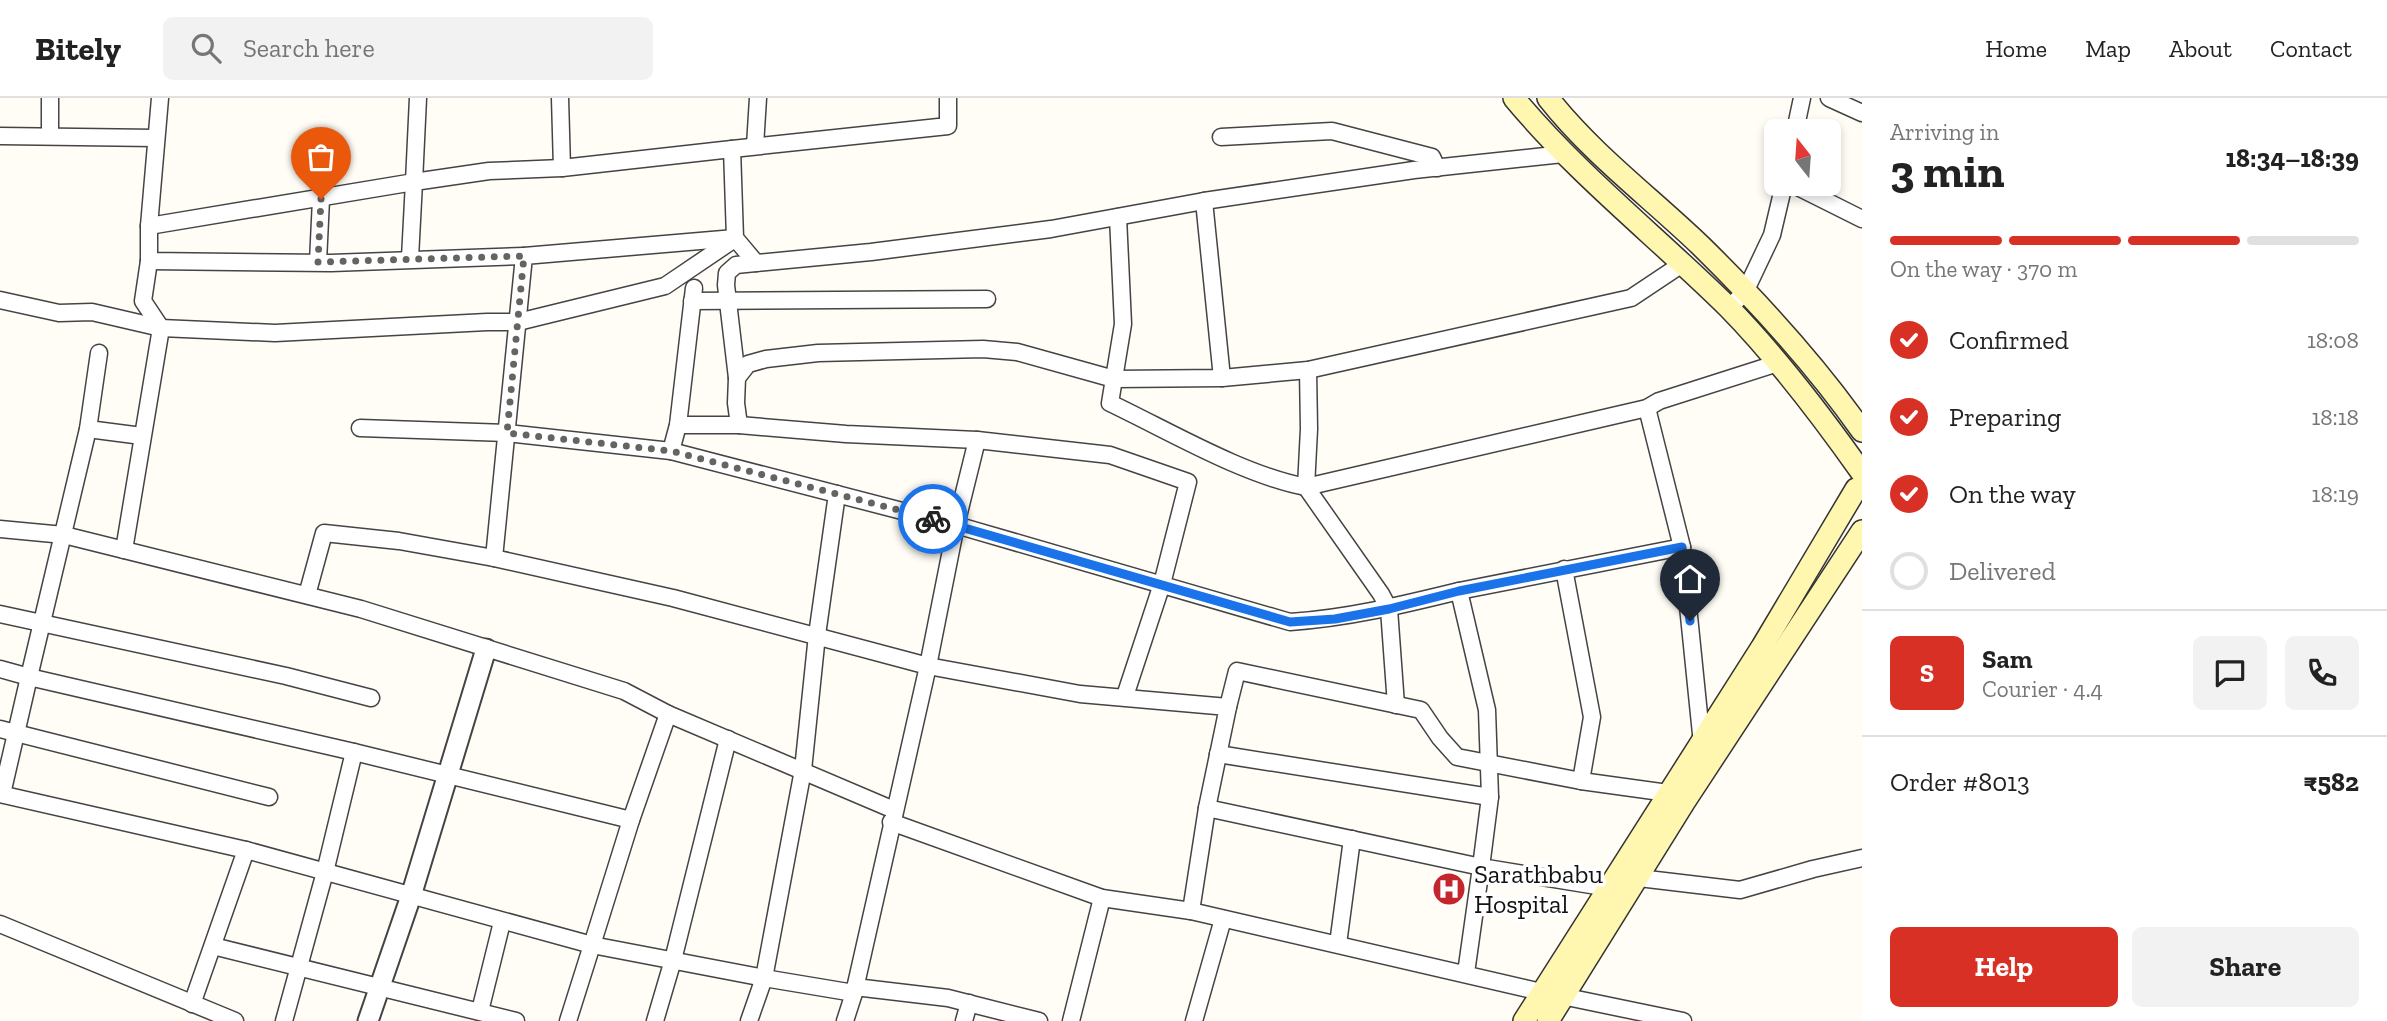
<!DOCTYPE html>
<meta charset="utf-8">
<style>
body{margin:0;font-family:"Zilla Slab",serif;background:#f2f2f2;color:#222;height:100vh;display:flex;flex-direction:column;font-size:26px;white-space:nowrap}
*{box-sizing:border-box;margin:0}
p{font-size:23px;color:#767676}
.icon{flex:none;width:38px;height:38px;fill:none;stroke:currentColor;stroke-width:2;stroke-linecap:round;stroke-linejoin:round}
.map{position:relative;flex:1;overflow:hidden}
.panel{display:flex;flex-direction:column;background:#fff;width:525px}
.panel>*{flex:none}
.needle{width:46px;rotate:343deg}
.fabs{position:absolute;left:1764px;top:21px;display:grid;gap:14px}
.fabs a{display:grid;place-items:center;width:77px;height:77px;border-radius:10px;background:#fff;box-shadow:0 4px 10px #0003;font-size:35px}
.pin{position:absolute;display:grid;place-items:center;width:60px;height:60px;color:#fff;margin:-72px -30px;border-radius:50% 50% 50% 0;rotate:-45deg;box-shadow:0 0 7px #0007}
.pin .icon{rotate:45deg}
.courier{position:absolute;display:grid;place-items:center;width:70px;height:70px;margin:-35px;border:5px solid #1a73e8;border-radius:50%;background:#fff;color:#222;box-shadow:0 2px 9px #0007}
.overview em{font-style:normal;font-weight:700}
.overview div{display:flex;flex-direction:column-reverse}
.overview{display:flex;align-items:center;justify-content:space-between;height:119px;padding:0 28px}
h1{font-size:46px;font-weight:700;line-height:52px}
.bar{display:grid;grid-template-columns:repeat(4,1fr);gap:10px 7px;align-content:center;height:84px;padding:0 28px}
.bar i{height:9px;border-radius:5px;background:#e0e0e0}
.bar .selected{background:#d93025}
.bar p{grid-column:span 4}
.line{display:flex;align-items:center;gap:18px;padding:0 28px;border-top:2px solid #e0e0e0}
.line div{flex:1}
.round{display:grid;place-items:center;flex:none;width:74px;height:74px;border-radius:10px;background:#f2f2f2}
ol{padding:0 28px;list-style:none}
li{display:flex;align-items:center;gap:21px;height:77px}
li p{margin-inline-start:auto}
li .icon{padding:7px;border-radius:50%;background:#d93025;color:#fff;stroke-width:4}
li:last-child{color:#767676}
li i{width:38px;height:38px;border:4px solid #e0e0e0;border-radius:50%}
.button{display:flex;gap:14px;margin-top:auto;padding:14px 28px}
.button a{flex:1;height:80px;border-radius:10px;background:#d93025;color:#fff;font-size:28px;font-weight:700;line-height:80px;text-align:center}
.button a+a{background:#f2f2f2;color:#222}
header{display:flex;align-items:center;gap:42px;box-sizing:border-box;height:98px;padding:0 35px;background:#fff;border-bottom:2px solid #e0e0e0}
header strong{font-size:33px}
nav{display:flex;gap:38px;margin-inline-start:auto;font-size:24px}
.search{width:490px;height:63px;background:#f2f2f2;display:flex;align-items:center;gap:18px;box-sizing:border-box;padding:0 24px;border-radius:10px;color:#767676;font-size:26px}
main{display:flex;flex:1;min-height:0}
.map>svg:first-child{display:block}
.lines{fill:none;stroke-linecap:round;stroke-linejoin:round}
.minor-casing{stroke:#444;stroke-width:19}
.tertiary-casing{stroke:#444;stroke-width:23}
.secondary-casing{stroke:#333;stroke-width:24}
.minor{stroke:#fff;stroke-width:16}
.tertiary{stroke:#fff;stroke-width:19}
.secondary{stroke:#fff6b0;stroke-width:21}
.done{stroke:#646461;stroke-width:7;stroke-dasharray:0 12.6}
.route{stroke:#1a73e8;stroke-width:9}
.labels{text-anchor:middle;stroke-width:7;stroke-linejoin:round;paint-order:stroke}
.poi-label{font-size:26px;fill:#111;stroke:#fff;text-anchor:start}
</style>
<header>
<strong>Bitely</strong>
<div class="search"><svg class="icon" aria-label="search" viewBox="0 0 24 24"><circle cx="10" cy="10" r="6"/><path d="M15 15l6 6"/></svg>Search here</div>
<nav><a>Home</a><a>Map</a><a>About</a><a>Contact</a></nav>
</header>
<main>
<div class="map">
<svg width="1862" height="923" viewBox="0 0 1862 923">
<rect width="100%" height="100%" fill="#fffdf5"/>
<g class="lines">
<defs>
<g id="minor">
<polyline points="50,0 50,38"/>
<polyline points="160,0 149,128 149,163 331,165 524,158"/>
<polyline points="560,0 562,70 732,51 735,140 756,165"/>
<polyline points="1829,0 1862,15"/>
<polyline points="1795,33 1802,0"/>
<polyline points="0,38 156,40"/>
<polyline points="1221,39 1332,33 1432,59 1437,70"/>
<polyline points="755,48 758,0"/>
<polyline points="732,51 948,28 948,0"/>
<polyline points="1792,86 1862,121"/>
<polyline points="1204,103 1222,280"/>
<path d="M1118,119L1123,226L1110,305C1169,333 1243,377 1306,389L1647,310L1659,303L1778,265"/>
<polyline points="149,128 414,84 418,0"/>
<polyline points="410,160 414,84 489,73 562,70"/>
<polyline points="318,164 321,101"/>
<polyline points="0,202 59,215 92,214 161,230 275,235 487,224 518,224 665,188 733,142"/>
<polyline points="692,203 987,201"/>
<polyline points="1729,210 1745,194 1772,137 1784,86"/>
<polyline points="1308,272 1309,331 1306,389 1381,496 1389,511 1396,607"/>
<polyline points="737,280 726,187 727,175 736,167 871,154 1051,131 1204,103 1414,72 1563,56"/>
<polyline points="1647,310 1682,449"/>
<polyline points="678,327 739,327 846,336 977,342 1110,357 1188,384 1162,486 1125,598"/>
<polyline points="739,327 736,305 737,280 748,266 766,261 818,255 983,251 1017,254 1114,281 1222,280 1308,272 1631,200 1682,166"/>
<path d="M360,330L507,335L671,353L956,427L1290,524C1348,520 1402,507 1459,493"/>
<polyline points="88,331 142,338"/>
<polyline points="977,342 956,427 928,568 1080,596 1228,609 1207,710"/>
<polyline points="671,353 678,327 694,190"/>
<polyline points="0,431 64,437 361,511 624,593 668,616"/>
<polyline points="124,452 161,230 143,203 149,163"/>
<polyline points="1564,471 1592,619 1581,683"/>
<polyline points="307,497 324,435 399,443 494,460"/>
<polyline points="0,516 286,578 371,600"/>
<polyline points="0,571 29,579 88,331 99,255"/>
<polyline points="1228,609 1237,573 1421,612 1440,640 1457,659 1581,683 1668,695"/>
<polyline points="0,631 269,699"/>
<polyline points="1218,656 1490,699"/>
<polyline points="0,696 246,752 192,906"/>
<polyline points="2,696 29,579 354,654 631,722 592,847 764,880 854,895 928,568 673,500 494,460 524,158 735,140"/>
<polyline points="631,722 668,616 894,712"/>
<polyline points="891,724 1102,800 1191,813"/>
<polyline points="246,752 592,847 568,923"/>
<polyline points="1639,780 1740,792 1813,771 1862,760"/>
<polyline points="1609,790 1481,769 1490,699 1487,612 1459,493 1682,449 1702,646"/>
<polyline points="0,826 235,923"/>
<polyline points="1338,846 1352,741"/>
<polyline points="213,848 516,923"/>
<polyline points="1466,875 1481,769 1207,710 1191,813 1541,894"/>
<polyline points="855,889 948,900 1039,923"/>
<polyline points="1562,898 1683,923"/>
<polyline points="480,913 502,824"/>
<polyline points="284,923 325,774 354,654"/>
<polyline points="655,923 673,862 728,641"/>
<polyline points="749,923 764,880 803,672 817,537 837,396"/>
<polyline points="845,923 854,895"/>
<polyline points="964,923 969,905"/>
<polyline points="1071,923 1102,800"/>
<polyline points="1194,923 1223,821"/>
</g>
<polyline id="tertiary" points="368,923 411,798 486,551"/>
<g id="secondary">
<path d="M1514,0C1578,77 1657,139 1728,209C1778,260 1821,317 1862,375"/>
<path d="M1548,0C1592,56 1650,99 1701,148C1759,205 1815,266 1862,333"/>
<polyline points="1524,923 1762,549 1856,391"/>
<polyline points="1548,923 1685,703 1862,433"/>
</g>
</defs>
<use href="#minor" class="minor-casing"/>
<use href="#tertiary" class="tertiary-casing"/>
<use href="#secondary" class="secondary-casing"/>
<use href="#minor" class="minor"/>
<use href="#tertiary" class="tertiary"/>
<use href="#secondary" class="secondary"/>
</g>
<g class="lines">
<polyline class="done" points="321,101 318,164 524,158 507,335 671,353 933,421"/>
<polyline class="route" points="933,421 1290,524 1335,521 1389,511 1459,493 1682,449 1690,523"/>
</g>
<defs>
<symbol id="hospital-disc" viewBox="-11 -11 22 22"><circle r="9.5" fill="#c4262e" stroke="#fff"/><path d="M-5-5h3v3.5h4V-5h3V5h-3V1.5h-4V5h-3Z" fill="#fff"/></symbol>
</defs>
<g fill-rule="evenodd">
<use href="#hospital-disc" x="1430" y="772" width="38" height="38"/>
</g>
<g class="labels">
<g class="poi-label">
<text x="1474" y="785">Sarathbabu<tspan x="1474" dy="30">Hospital</tspan></text>
</g>
</g>
</svg>
<div class="fabs">
<a><svg class="needle" viewBox="-14 -14 28 28"><path d="M0-13l5 13h-10z" fill="#e53935"/><path d="M0 13l5-13h-10z" fill="#767676"/></svg></a>
</div>
<div class="pin" style="left:321px;top:101px;background:#ea580c"><svg class="icon" aria-label="bag" viewBox="0 0 24 24"><path d="M5 8h14l-1 12H6zM9 8a3 3 0 0 1 6 0"/></svg></div>
<div class="pin" style="left:1690px;top:523px;background:#1f2937"><svg class="icon" aria-label="home" viewBox="0 0 24 24"><path d="M3 11l9-7 9 7M6 9v11h12V9"/></svg></div>
<div class="courier" style="left:933px;top:421px"><svg class="icon" aria-label="bike" viewBox="0 0 24 24"><circle cx="6" cy="16" r="4"/><circle cx="18" cy="16" r="4"/><path d="M6 16l4-8h5l3 8M10 8l3 8H6M13 5h3"/></svg></div>
</div>
<section class="panel">
<div class="overview"><div><h1>3 min</h1><p>Arriving in</p></div><em>18:34–18:39</em></div>
<div class="bar"><i class="selected"></i><i class="selected"></i><i class="selected"></i><i></i><p>On the way · 370 m</p></div>
<ol>
<li><svg class="icon" aria-label="check" viewBox="0 0 24 24"><path d="M5 12l5 5 9-10"/></svg>Confirmed<p>18:08</p></li>
<li><svg class="icon" aria-label="check" viewBox="0 0 24 24"><path d="M5 12l5 5 9-10"/></svg>Preparing<p>18:18</p></li>
<li><svg class="icon" aria-label="check" viewBox="0 0 24 24"><path d="M5 12l5 5 9-10"/></svg>On the way<p>18:19</p></li>
<li><i></i>Delivered</li>
</ol>
<div class="line" style="height:126px"><b class="round" style="background:#d93025;color:#fff">S</b><div><b>Sam</b><p>Courier · 4.4</p></div><a class="round"><svg class="icon" aria-label="chat" viewBox="0 0 24 24"><path d="M4 5h16v11H9l-5 4z"/></svg></a><a class="round"><svg class="icon" aria-label="phone" viewBox="0 0 24 24"><path d="M5 4h4l2 5-3 2q2 4 5 5l2-3 5 2v4C11 20 4 13 5 4z"/></svg></a></div>
<div class="line" style="height:91px"><div>Order #8013</div><b>₹582</b></div>
<div class="button"><a>Help</a><a>Share</a></div>
</section>
</main>
